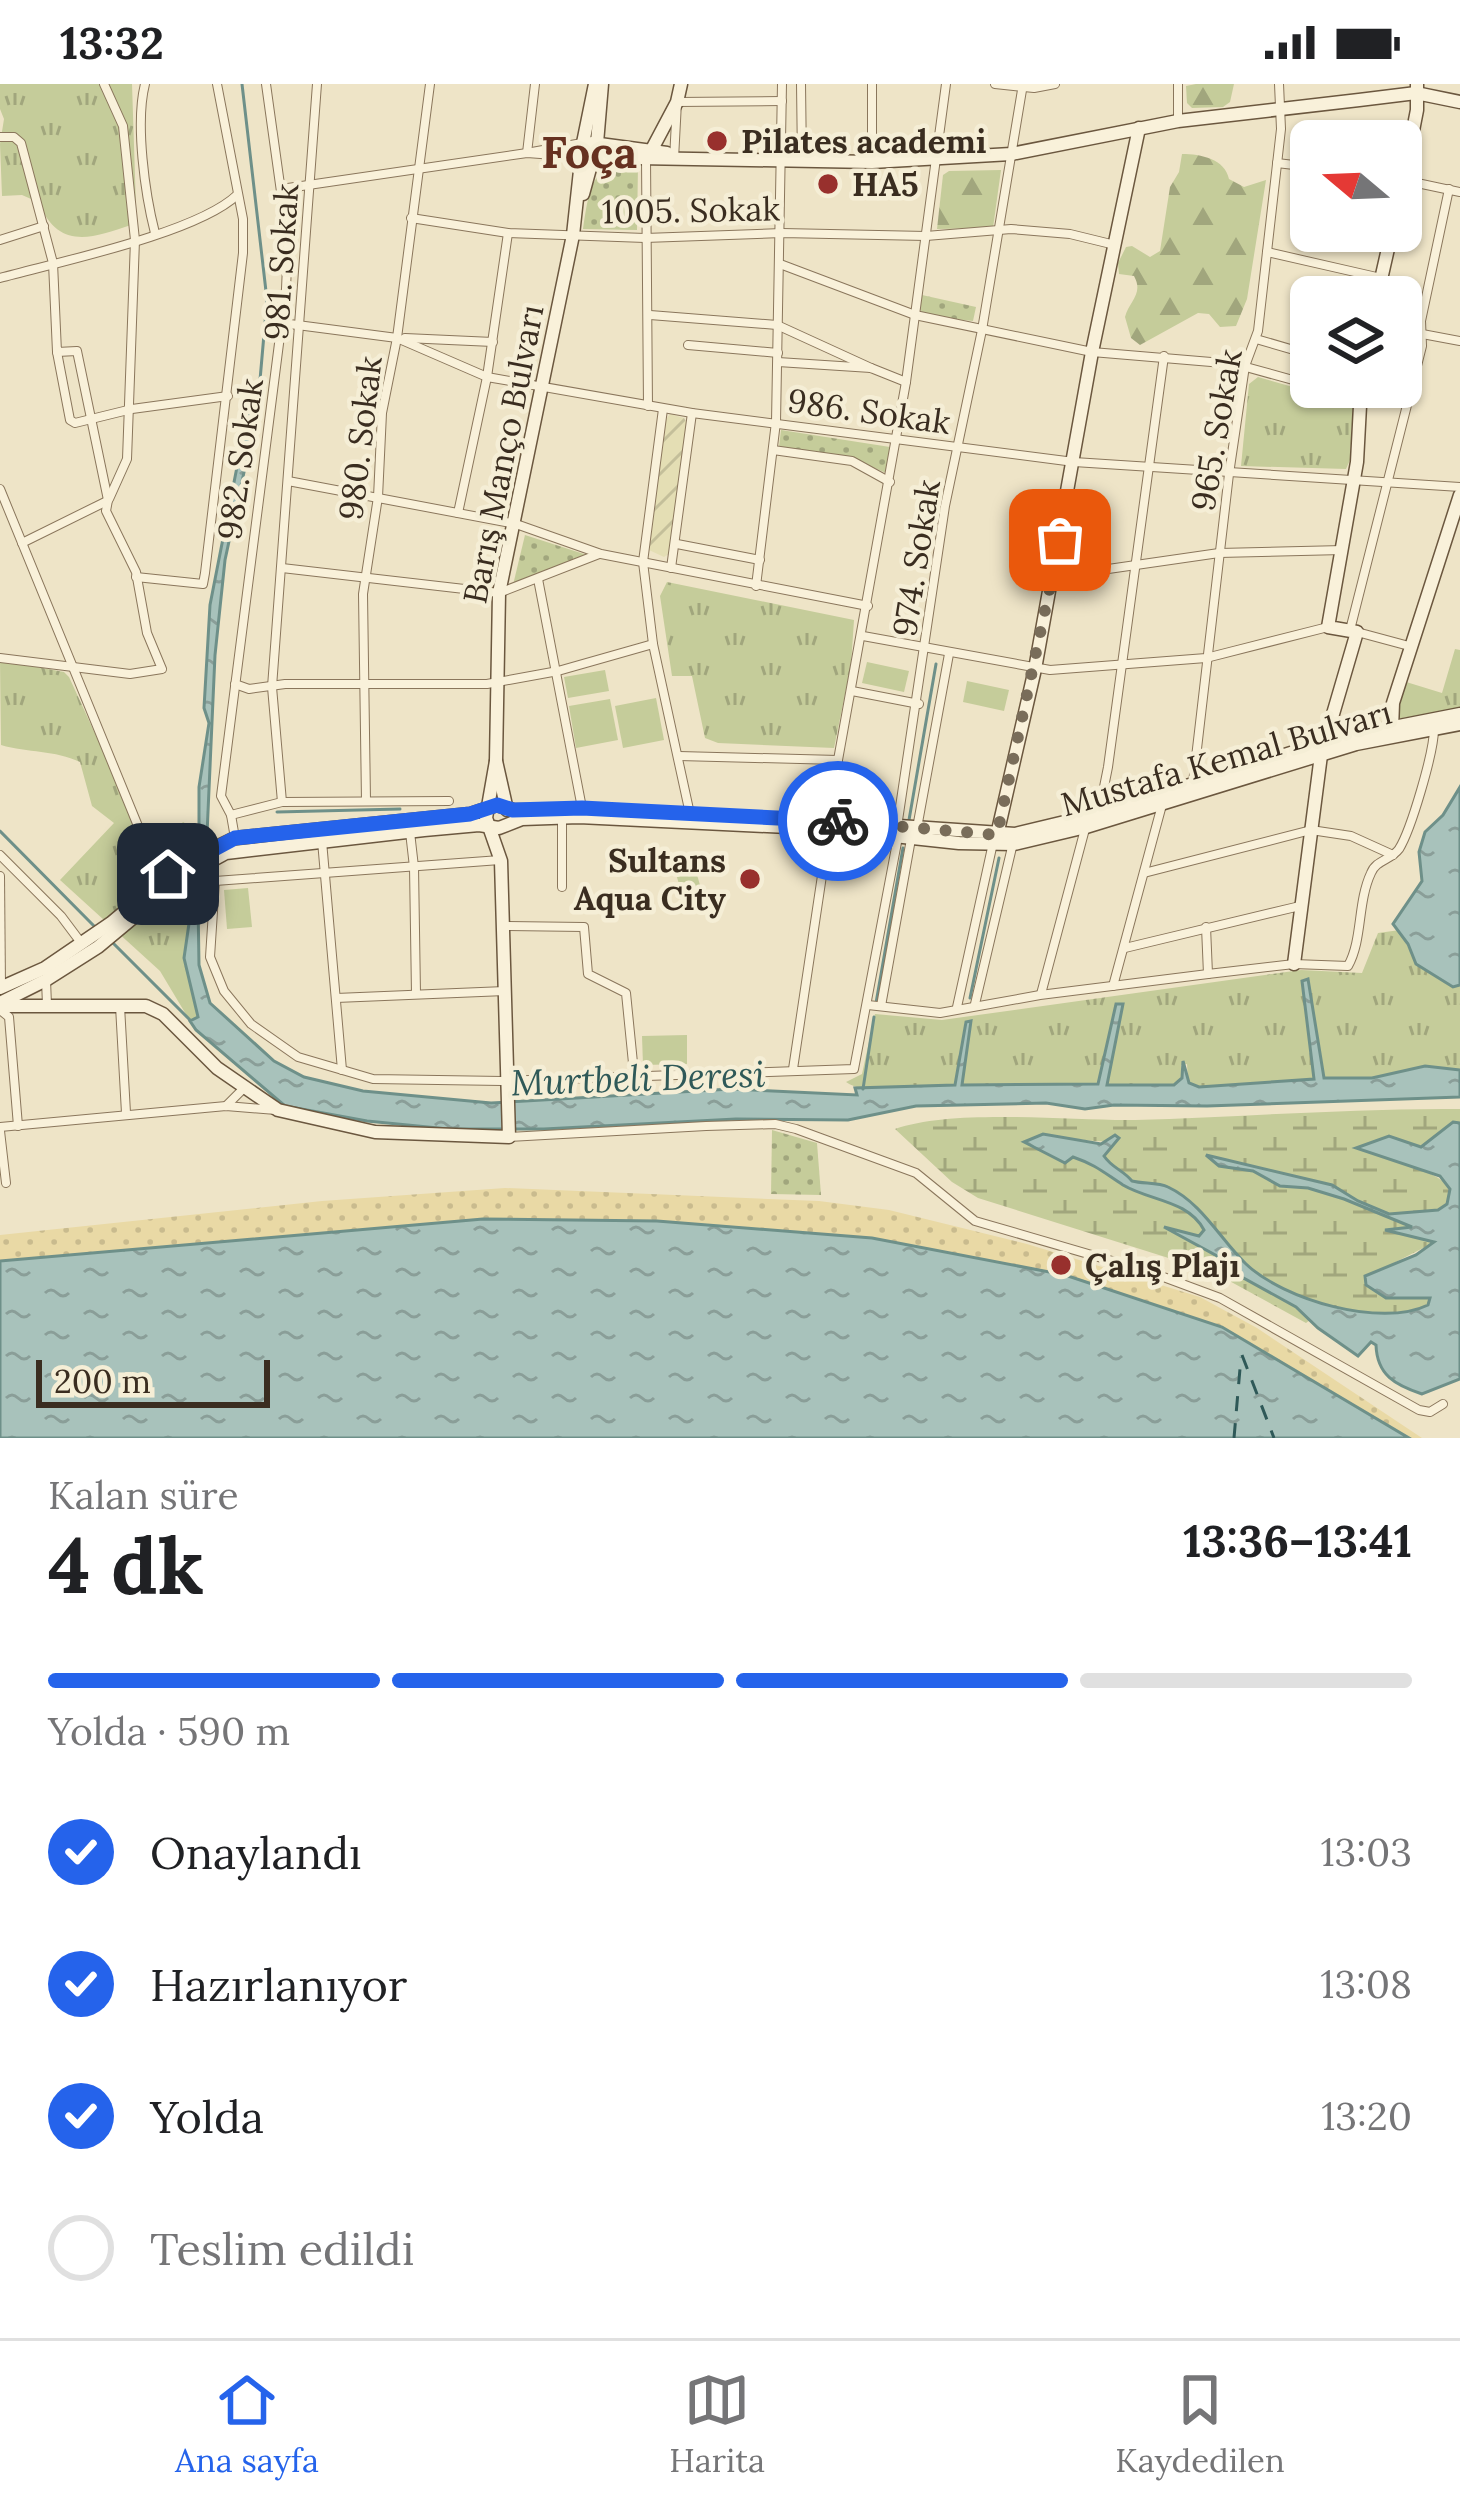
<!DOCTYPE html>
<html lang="tr">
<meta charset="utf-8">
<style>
body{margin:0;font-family:Lora,serif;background:#f2f2f2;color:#202124;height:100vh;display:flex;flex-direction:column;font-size:45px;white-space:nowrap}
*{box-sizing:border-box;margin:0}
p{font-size:39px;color:#757577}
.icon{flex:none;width:66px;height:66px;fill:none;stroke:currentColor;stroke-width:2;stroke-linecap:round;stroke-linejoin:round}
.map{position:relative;height:1354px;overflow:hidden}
.side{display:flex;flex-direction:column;background:#fff;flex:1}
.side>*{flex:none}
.needle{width:78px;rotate:289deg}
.tools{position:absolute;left:1290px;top:36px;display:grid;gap:24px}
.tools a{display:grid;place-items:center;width:132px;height:132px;border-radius:18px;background:#fff;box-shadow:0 3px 9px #0004;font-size:60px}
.scale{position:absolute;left:36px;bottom:30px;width:234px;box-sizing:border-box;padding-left:12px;border:6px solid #3a2d20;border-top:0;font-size:33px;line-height:42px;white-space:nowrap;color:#3a2d20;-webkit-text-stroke:9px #f5eed6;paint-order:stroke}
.pin{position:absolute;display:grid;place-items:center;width:102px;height:102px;color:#fff;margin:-51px;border-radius:24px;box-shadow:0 6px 18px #0006}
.courier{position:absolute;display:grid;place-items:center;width:120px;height:120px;margin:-60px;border:9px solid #2563eb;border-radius:50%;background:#fff;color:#222;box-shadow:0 3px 15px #0007}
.headline em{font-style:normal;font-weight:800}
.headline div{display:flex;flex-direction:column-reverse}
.headline{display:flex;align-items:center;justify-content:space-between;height:204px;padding:0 48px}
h1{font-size:78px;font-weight:800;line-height:90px}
.bar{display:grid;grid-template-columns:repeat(4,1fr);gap:18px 12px;align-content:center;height:144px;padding:0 48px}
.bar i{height:15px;border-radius:9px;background:#e0e0e0}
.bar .on{background:#2563eb}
.bar p{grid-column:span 4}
ol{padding:0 48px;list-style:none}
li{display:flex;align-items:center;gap:36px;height:132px}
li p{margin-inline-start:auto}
li .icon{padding:12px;border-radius:50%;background:#2563eb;color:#fff;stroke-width:4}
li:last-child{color:#757577}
li i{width:66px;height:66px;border:6px solid #e0e0e0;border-radius:50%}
.status{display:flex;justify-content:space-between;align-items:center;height:84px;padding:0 60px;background:#fff;direction:ltr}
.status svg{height:33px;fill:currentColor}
.dock{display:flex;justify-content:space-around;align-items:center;height:168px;border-top:3px solid #e0e0e0;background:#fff;font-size:33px;color:#757577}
.dock a{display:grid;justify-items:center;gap:6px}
.dock .on{color:#2563eb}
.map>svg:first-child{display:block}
.farmland{fill:url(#farmland-furrows)}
.grass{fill:url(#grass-tufts)}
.forest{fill:url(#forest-firs)}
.wetland{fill:url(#wetland-marsh)}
.sand{fill:url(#sand-dots)}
.park{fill:url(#park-dots)}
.pitch{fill:#c5cc9a}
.water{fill:url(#water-ripples);stroke:#6e9089;stroke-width:3}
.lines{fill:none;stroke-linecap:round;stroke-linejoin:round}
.stream{stroke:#6e9089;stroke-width:3}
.ferry{stroke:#2f5958;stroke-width:3;stroke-dasharray:15 12;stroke-linecap:butt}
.street-casing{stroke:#8a765c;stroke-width:10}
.secondary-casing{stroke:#6b573f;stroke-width:15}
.street{stroke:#f9f1da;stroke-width:8}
.secondary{stroke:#f9f1da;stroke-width:12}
.done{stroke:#796d5a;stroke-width:12;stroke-dasharray:0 21.6}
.route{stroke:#2563eb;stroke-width:15}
.poi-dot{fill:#98302d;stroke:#f5eed6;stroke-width:4.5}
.labels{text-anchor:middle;stroke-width:9;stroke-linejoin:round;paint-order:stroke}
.poi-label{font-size:33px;font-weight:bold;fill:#3a2d20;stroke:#f5eed6;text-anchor:start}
.street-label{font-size:33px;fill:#3a2d20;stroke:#f5eed6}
.water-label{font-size:36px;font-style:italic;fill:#2f5958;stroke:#f5eed6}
.district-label{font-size:45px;font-weight:bold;fill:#663120;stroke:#f5eed6}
</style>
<div class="status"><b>13:32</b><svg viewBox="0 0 49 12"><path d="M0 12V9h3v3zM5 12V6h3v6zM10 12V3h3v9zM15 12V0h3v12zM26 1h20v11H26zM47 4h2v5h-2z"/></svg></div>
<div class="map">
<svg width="1460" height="1354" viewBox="0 0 1460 1354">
<defs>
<pattern id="farmland-furrows" width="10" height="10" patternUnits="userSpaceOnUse" patternTransform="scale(3)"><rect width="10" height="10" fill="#e4deb4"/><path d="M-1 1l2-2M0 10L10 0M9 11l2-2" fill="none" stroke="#c4bf9a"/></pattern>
<pattern id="grass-tufts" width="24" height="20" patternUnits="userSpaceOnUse" patternTransform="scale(3)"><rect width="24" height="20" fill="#c5cc9a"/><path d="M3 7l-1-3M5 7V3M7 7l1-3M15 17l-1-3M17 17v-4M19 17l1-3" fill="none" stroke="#a1a67d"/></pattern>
<pattern id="forest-firs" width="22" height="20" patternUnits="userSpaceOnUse" patternTransform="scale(3)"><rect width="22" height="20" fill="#c5cc9a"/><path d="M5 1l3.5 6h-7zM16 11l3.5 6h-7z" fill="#a1a67d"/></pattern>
<pattern id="wetland-marsh" width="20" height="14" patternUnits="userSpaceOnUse" patternTransform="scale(3)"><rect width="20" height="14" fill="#c5cc9a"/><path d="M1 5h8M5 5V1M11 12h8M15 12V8" fill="none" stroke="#a1a67d"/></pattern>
<pattern id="sand-dots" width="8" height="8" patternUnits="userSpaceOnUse" patternTransform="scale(3)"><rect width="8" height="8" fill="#e9d9a5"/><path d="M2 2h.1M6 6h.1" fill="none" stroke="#c9bb8e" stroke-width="1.8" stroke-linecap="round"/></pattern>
<pattern id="park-dots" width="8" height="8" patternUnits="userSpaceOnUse" patternTransform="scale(3)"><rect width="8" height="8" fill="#c5cc9a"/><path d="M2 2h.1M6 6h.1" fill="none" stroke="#a1a67d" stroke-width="1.8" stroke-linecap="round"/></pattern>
<pattern id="water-ripples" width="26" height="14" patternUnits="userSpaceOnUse" patternTransform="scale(3)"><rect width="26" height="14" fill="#a8c2bb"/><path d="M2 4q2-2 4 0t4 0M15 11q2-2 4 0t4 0" fill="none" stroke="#8a9e98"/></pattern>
</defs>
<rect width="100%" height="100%" fill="#eee4c7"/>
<polygon class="farmland" points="670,330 684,334 687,339 671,468 664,473 649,466 666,335"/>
<g class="grass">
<path d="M0,0H132L136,123L131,141C90,155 59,166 38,118L22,111L2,112L0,60L4,35L0,25Z"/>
<polygon points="1258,293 1353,320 1350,376 1346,385 1241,382 1249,300"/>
<polygon points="667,498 854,536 851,581 834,664 718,659 705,654 692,592 672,592 660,512"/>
<polygon points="1455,565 1460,566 1460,625 1396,635 1403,597 1442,609"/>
<path d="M0,576L64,588L69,593L140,747L153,754L174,748L183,738L193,744V812L184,874L198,933L190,937L160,887L60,796L114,739L92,722L80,678C55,666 28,669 1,661Z"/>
<path d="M1400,846L1416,880L1453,903L1460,901V986L1425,982L1372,994L1323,995L1308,896L1303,897L1315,995L1199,1003L1188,999L1187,980L1181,981L1182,994L1174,1002L1106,1001L1122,920L1116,921L1098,1000L961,1001L970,937L965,938L955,1001C927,1003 868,1014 846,998L862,990L875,930L942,936L1301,886L1362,889L1378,849Z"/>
</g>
<g class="forest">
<polygon points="1196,0 1234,0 1230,18 1223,23 1192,24 1187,19 1186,2"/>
<path d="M1182,70C1201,70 1225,75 1229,95L1244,103L1266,96L1247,215L1236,242L1220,243L1209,230L1198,229L1140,261L1131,254L1125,233C1129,217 1144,210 1134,192L1119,190L1118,179L1126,163L1132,162L1150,173L1160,167L1170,103L1179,88Z"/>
<polygon points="1001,86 993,144 937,145 943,91 949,87"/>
</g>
<path class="wetland" d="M1460,1025V1039L1453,1038L1421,1063L1389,1053L1358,1064C1385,1078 1432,1082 1450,1104L1447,1120L1415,1143L1392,1147L1435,1158L1378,1187L1386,1214L1431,1213L1428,1221C1380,1244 1284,1216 1246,1180C1220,1155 1202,1118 1168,1103C1158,1098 1142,1100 1131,1097C1123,1086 1113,1083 1104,1072L1119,1055C1087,1064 1057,1043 1026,1059L1065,1079L1073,1073C1096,1081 1103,1088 1123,1101C1150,1117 1188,1116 1204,1147L1198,1152L1173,1144L1217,1172L1229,1186L1296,1223L1310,1236L1306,1239L1213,1188L978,1114L952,1098L895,1045C954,1024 1069,1037 1135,1036C1244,1033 1352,1024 1460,1025Z"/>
<polygon class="sand" points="505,1104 819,1117 889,1126 1027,1160 1200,1213 1257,1244 1422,1354 1409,1354 1222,1243 1065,1191 793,1147 657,1137 483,1135 0,1177 0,1151 322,1117"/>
<g class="park">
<path d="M615,79L638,81L637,146L583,145C587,120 589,88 615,79Z"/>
<polygon points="922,211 976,223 973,237 925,232 918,223"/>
<polygon points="781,346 890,363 886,389 847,372 779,363"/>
<polygon points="525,451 587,471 513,501"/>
<polygon points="772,1046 817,1059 821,1111 771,1110"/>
</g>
<g class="pitch">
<polygon points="867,578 909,587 904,608 862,599"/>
<polygon points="605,586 609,607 568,614 564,593"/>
<polygon points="967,597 1009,606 1004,627 963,618"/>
<polygon points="656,614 664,656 623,664 615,622"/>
<polygon points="610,615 618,656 576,664 569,622"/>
<polygon points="695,784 707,825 688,830 676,790"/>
<polygon points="248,804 252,843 227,845 224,806"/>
<polygon points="687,951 687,980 643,981 642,952"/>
</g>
<g class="water">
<polygon points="260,294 257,328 225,476 215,571 205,795 198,819 199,881 210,919 274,977 304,993 363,1007 491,1019 731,1005 857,1011 855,1004 955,1001 966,938 971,937 962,1001 1098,1000 1116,920 1123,920 1107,1001 1174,1001 1182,994 1183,977 1189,999 1199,1003 1314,995 1302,897 1308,895 1324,994 1372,994 1425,982 1460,986 1460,1013 1207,1022 1114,1021 1085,1025 1046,1019 916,1022 848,1036 736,1035 544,1045 448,1045 367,1037 285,1022 196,946 190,937 198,933 184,874 193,812 189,757 199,744 199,703 209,639 204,624 210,521 245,342"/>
<polygon points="1460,703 1460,901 1453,903 1416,880 1408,860 1393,840 1422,797 1419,768 1425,748 1443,731"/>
<path d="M1453,1038L1460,1039V1295L1422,1310C1395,1301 1377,1291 1376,1261L1371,1258L1358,1272L1318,1244L1296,1223L1229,1186L1217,1172L1164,1143L1199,1152L1204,1146C1188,1116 1150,1117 1123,1101C1103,1088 1096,1081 1073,1073L1065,1079L1024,1058L1043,1050L1101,1060L1115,1051L1119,1054L1104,1072C1112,1084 1123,1086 1132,1097C1143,1100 1158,1098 1168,1103C1202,1119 1220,1155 1246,1180C1284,1216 1381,1244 1428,1221L1430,1214H1386L1366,1201L1365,1192L1416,1171L1434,1158L1385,1146L1412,1143L1344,1115L1308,1104L1280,1102L1253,1087L1219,1082L1206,1071L1332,1101L1358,1117L1389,1130L1438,1126L1447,1120L1450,1105L1440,1092L1356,1064L1389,1052L1421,1063Z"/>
<polygon points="483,1135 657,1137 872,1154 1065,1191 1222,1243 1409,1354 0,1354 0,1177"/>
</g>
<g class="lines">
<g class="stream">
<polyline points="242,0 267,216 260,296"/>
<polyline points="277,728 400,725"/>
<polyline points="909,736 936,580"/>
<polyline points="0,747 96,844"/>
<polyline points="112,858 190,936"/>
<polyline points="970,914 999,774"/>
<polyline points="876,919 903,764"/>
<polyline points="863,1005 874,933"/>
</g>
<g class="ferry">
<polyline points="1242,1271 1274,1354"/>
<polyline points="1234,1354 1241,1273"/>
</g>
<defs>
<g id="street">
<polyline points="104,0 123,42 135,156 127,375 109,415"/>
<path d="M145,0C135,39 145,110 155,149"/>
<polyline points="801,0 802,77"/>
<polyline points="872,0 872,76"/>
<polyline points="995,0 1034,4 1055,0"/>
<polyline points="1178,36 1178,0"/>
<polyline points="0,53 14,53 21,59 53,179 57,268 77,267 108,416 106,427 136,488 147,549 162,585 130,590 0,574"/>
<polyline points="532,68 582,59"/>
<polyline points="527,69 535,0"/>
<polyline points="646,75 648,322"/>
<polyline points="674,75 677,18 782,17"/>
<polyline points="1277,79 1311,83"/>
<polyline points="1403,96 1460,108"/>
<polyline points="281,105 527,69 581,73"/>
<polyline points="411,134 508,149 645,154 782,149 926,152 1011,145 1070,150 1115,161"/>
<polyline points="0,156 44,142"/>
<polyline points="1267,168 1381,194"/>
<polyline points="780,180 915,231 1092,268 1235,280 1311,301"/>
<path d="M0,194C58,178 197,149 237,111"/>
<polyline points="650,231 777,241 871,284"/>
<polyline points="282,239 397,254 487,293 692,329 1074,378 1460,403"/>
<polyline points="1401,246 1460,257"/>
<polyline points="405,254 493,258"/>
<polyline points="1256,255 1311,271"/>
<polyline points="688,261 778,269"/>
<polyline points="57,268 70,336 75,339 132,325 228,312"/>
<polyline points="778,278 871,284 906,298"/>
<polyline points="1317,303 1360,315"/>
<polyline points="663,325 643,478 653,560 690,730"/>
<polyline points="773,366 852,377 890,398"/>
<polyline points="288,397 516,440 601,470 868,522"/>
<polyline points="0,405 138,742 151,762 177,782"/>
<polyline points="458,429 487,293 508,149"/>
<polyline points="22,459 107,417"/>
<polyline points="677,460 760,476"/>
<polyline points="282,484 499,509 599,470"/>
<polyline points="671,484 692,329"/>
<polyline points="136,493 203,500 205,489 243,169 243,135 217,0"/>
<polyline points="1053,493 1219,469 1343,466"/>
<polyline points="538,495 582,724"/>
<polyline points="756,502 776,338 782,0"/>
<polyline points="1350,546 1422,262 1421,237 1449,105"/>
<polyline points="1357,548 1409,562"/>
<polyline points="863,552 1050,586 1206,574 1328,543"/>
<polyline points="235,600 249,605 285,600 487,600 558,587 653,560"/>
<polyline points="852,607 919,620"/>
<polyline points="679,672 838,676"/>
<polyline points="1193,699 1229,390 1245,282 1258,247 1281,45 1279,0"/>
<polyline points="366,717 363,510 378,413 382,329 397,254 430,0"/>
<polyline points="282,718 272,603 317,0"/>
<polyline points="1099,728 1108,683 1164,272"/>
<polyline points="231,731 282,718 449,717"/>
<polyline points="830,737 838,676 906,298 946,0"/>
<polyline points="897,743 945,422 982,246 1023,0"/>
<polyline points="917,744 949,570"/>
<polyline points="410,748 414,783 416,910"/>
<polyline points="235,754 231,731 221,712 286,205 288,158 266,0"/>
<polyline points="322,757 342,986"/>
<polyline points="0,771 61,832 82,860"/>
<polyline points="500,776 215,797 210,873 224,907 251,940 298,973 373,995 502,997 854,985 898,753"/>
<polyline points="1144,789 1311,746 1351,752 1393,771"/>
<polyline points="0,792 1,902"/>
<polyline points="562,803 562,734"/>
<polyline points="503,842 584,843 588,890 626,909 634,989"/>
<polyline points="1206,843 1208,890"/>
<polyline points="1125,864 1300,822"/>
<polyline points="46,896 47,921"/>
<polyline points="1113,902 1162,721"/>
<polyline points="1041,910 1085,745"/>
<polyline points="336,914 505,907"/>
<polyline points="975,920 1013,759"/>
<path d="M868,921L940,929L1040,911L1208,890L1294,880L1348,882C1363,855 1357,819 1371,789C1376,776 1391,776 1399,765C1411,746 1434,668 1434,645"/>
<polyline points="120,922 126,1029"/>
<polyline points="881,922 911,755"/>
<polyline points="957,923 993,759"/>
<polyline points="0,926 9,933 18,1042"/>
<polyline points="793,985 829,745"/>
<polyline points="226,1022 244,1004"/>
<polyline points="0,1043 226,1022 276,1026"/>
<polyline points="0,1047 6,1099"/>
<polyline points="509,1053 706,1042 775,1040 796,1045 916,1089 975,1137 1150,1188 1220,1214 1419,1326 1430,1328 1443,1320"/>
</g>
<g id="secondary">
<polyline points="592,59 667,69"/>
<polyline points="650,69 677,18 681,0"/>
<polyline points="581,73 872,78 1011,70 1178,37 1359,16 1416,9 1460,18"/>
<polyline points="1401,108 1417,26 1417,0"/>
<polyline points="583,110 597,59 602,0"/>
<polyline points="1377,213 1392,147"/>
<polyline points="1392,645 1393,619 1460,411"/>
<polyline points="507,726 496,677 499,509 573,151 583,59 595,0"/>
<polyline points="827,737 1015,750 1098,730 1338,654 1460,630"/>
<polyline points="997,751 1035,585 1092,268 1139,44"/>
<polyline points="1294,880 1321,671 1357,548 1328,543 1357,378 1361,303"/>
<polyline points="0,904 45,884 111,839 180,781 235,754 470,730 497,721 513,726 645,728"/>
<polyline points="0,919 46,896 98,863 182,793 226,769 424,746 479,741 499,744 522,735 579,733 829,745 959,759 1014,760 1086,743 1356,660 1460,640"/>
<polyline points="1,922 146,922 163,930 217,984 278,1026 375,1048 509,1053 501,777 486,734 496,677"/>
</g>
</defs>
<use href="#street" class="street-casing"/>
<use href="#secondary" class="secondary-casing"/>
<use href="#street" class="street"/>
<use href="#secondary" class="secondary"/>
</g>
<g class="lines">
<polyline class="done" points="838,737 997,751 1060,456"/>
<polyline class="route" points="168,790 235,754 470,730 497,721 513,726 582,724 838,737"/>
</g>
<g class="poi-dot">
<circle cx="717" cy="57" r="12"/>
<circle cx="828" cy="100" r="12"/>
<circle cx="750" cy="795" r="12"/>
<circle cx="1061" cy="1181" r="12"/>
</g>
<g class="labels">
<g class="poi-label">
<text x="741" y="69">Pilates academi</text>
<text x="852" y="112">HA5</text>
<text x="726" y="788" text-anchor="end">Sultans<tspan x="726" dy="38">Aqua City</tspan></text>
<text x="1085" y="1193">Çalış Plajı</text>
</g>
<g class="street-label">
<text transform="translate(691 126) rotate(-1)" y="12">1005. Sokak</text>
<text transform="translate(281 178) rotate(-86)" y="12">981. Sokak</text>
<text transform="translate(869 327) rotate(8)" y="12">986. Sokak</text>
<text transform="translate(1216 346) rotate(-80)" y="12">965. Sokak</text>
<text transform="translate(360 354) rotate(-83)" y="12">980. Sokak</text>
<text transform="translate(503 370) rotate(-79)" y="12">Barış Manço Bulvarı</text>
<text transform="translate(240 375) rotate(-82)" y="12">982. Sokak</text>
<text transform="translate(916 474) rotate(-81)" y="12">974. Sokak</text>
<text transform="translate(1226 674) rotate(-16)" y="12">Mustafa Kemal Bulvarı</text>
</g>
<g class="water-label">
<text transform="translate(638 994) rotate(-2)" y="13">Murtbeli Deresi</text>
</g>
<g class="district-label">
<text x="589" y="84">Foça</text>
</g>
</g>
</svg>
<div class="tools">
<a><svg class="needle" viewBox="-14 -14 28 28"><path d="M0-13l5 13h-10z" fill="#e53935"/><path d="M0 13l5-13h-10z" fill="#757577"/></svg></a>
<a><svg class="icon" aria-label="layers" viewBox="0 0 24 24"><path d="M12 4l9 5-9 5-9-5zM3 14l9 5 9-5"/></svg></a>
</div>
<div class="scale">200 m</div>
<div class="pin" style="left:1060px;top:456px;background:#ea580c"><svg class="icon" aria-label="bag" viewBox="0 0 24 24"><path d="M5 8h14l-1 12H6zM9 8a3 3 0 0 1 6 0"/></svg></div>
<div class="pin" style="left:168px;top:790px;background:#1f2937"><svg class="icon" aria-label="home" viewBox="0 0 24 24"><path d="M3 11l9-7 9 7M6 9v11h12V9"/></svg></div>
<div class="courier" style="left:838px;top:737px"><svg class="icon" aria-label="bike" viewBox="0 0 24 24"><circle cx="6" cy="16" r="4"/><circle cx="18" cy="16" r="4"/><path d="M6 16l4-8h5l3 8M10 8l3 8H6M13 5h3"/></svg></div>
</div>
<section class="side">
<div class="headline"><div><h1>4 dk</h1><p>Kalan süre</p></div><em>13:36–13:41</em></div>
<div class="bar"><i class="on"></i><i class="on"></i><i class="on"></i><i></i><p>Yolda · 590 m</p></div>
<ol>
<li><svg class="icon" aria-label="check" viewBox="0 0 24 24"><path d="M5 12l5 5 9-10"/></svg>Onaylandı<p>13:03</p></li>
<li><svg class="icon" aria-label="check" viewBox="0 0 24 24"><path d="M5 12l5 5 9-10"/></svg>Hazırlanıyor<p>13:08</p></li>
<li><svg class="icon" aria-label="check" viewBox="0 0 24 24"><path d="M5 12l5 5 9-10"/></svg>Yolda<p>13:20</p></li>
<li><i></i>Teslim edildi</li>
</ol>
</section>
<nav class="dock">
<a class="on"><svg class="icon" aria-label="home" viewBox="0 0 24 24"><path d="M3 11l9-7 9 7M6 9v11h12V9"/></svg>Ana sayfa</a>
<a><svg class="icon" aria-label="map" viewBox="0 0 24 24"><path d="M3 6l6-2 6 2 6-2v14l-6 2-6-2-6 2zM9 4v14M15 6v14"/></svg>Harita</a>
<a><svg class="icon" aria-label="saved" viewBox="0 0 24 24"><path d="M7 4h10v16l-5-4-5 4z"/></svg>Kaydedilen</a>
</nav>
